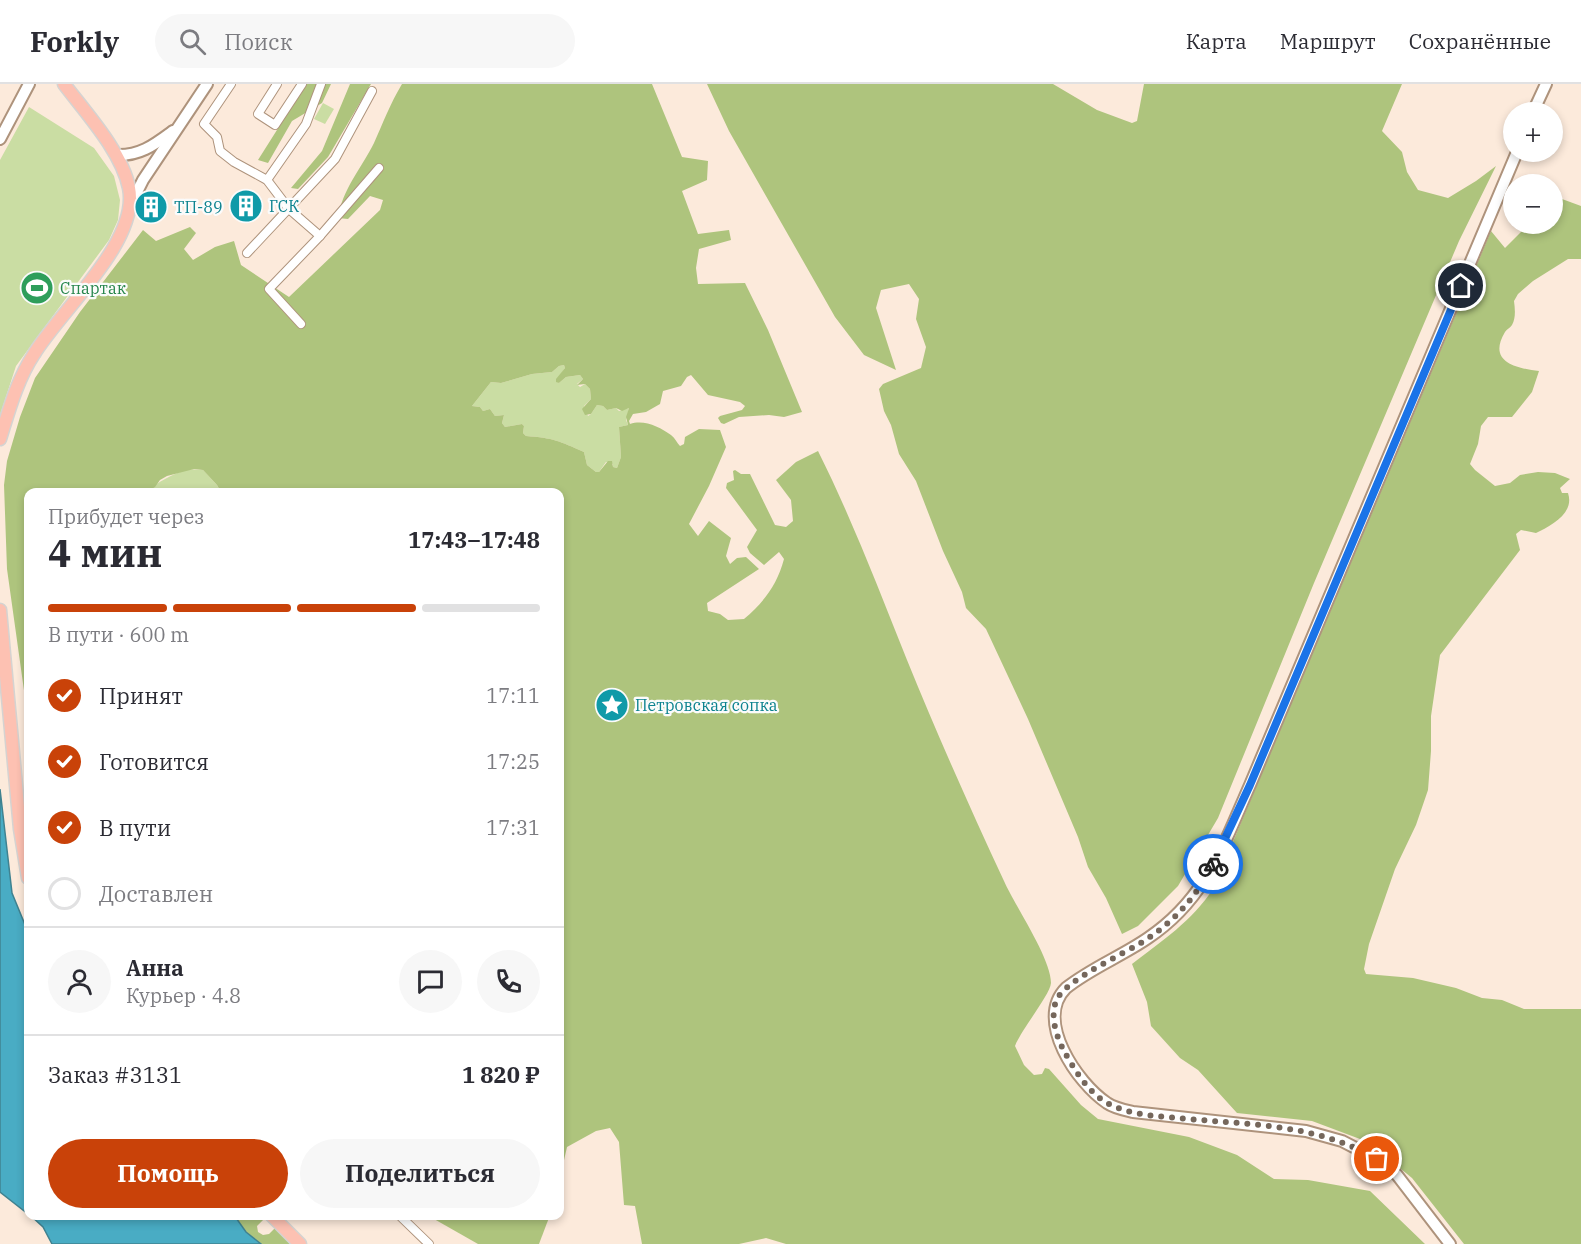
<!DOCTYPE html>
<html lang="ru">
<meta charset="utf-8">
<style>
body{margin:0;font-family:"IBM Plex Serif",serif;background:#f7f7f7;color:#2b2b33;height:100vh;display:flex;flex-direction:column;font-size:22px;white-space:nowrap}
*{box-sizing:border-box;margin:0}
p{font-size:20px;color:#7c7c81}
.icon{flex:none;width:33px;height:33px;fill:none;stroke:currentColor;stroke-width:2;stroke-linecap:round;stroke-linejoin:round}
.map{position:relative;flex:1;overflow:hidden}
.sheet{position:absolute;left:24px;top:404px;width:540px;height:732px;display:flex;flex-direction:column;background:#fff;border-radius:12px;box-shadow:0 3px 9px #0003}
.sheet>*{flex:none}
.tools{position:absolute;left:1503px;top:18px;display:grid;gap:12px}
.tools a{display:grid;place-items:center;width:60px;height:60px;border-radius:50%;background:#fff;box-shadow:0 3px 9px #0003;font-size:30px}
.pin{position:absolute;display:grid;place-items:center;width:51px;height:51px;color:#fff;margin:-26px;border:3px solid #fff;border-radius:50%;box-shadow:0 2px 6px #0007}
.courier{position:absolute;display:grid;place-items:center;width:60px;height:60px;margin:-30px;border:4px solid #1a73e8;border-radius:50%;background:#fff;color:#222;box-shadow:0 2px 8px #0007}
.overview em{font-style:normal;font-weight:800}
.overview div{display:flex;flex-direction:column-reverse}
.overview{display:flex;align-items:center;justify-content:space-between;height:102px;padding:0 24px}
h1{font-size:39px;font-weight:800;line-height:45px}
.bar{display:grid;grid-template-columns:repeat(4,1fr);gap:9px 6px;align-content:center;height:72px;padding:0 24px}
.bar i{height:8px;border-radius:4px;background:#e1e1e2}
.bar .selected{background:#c94209}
.bar p{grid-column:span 4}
.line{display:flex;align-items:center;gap:15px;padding:0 24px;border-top:2px solid #e1e1e2}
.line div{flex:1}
.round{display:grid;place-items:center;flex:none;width:63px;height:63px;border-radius:32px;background:#f7f7f7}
ol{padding:0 24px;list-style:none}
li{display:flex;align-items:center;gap:18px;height:66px}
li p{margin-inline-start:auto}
li .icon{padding:6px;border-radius:50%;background:#c94209;color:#fff;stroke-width:4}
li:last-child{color:#7c7c81}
li i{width:33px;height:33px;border:3px solid #e1e1e2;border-radius:50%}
.cta{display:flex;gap:12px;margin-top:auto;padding:12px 24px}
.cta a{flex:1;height:69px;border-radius:36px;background:#c94209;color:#fff;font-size:24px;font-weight:800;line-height:69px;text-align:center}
.cta a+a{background:#f7f7f7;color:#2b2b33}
header{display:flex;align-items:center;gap:36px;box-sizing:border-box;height:84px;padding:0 30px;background:#fff;border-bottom:2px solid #e1e1e2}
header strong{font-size:28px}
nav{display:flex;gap:33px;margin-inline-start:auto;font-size:21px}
.search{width:420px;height:54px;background:#f7f7f7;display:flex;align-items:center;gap:15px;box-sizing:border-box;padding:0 21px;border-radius:33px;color:#7c7c81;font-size:22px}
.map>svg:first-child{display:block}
.green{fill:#cadda3}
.forest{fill:#aec47d;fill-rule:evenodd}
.water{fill:#49acc4;stroke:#408290;stroke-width:1.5}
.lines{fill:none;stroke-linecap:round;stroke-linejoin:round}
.street-casing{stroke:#ae937c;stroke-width:10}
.secondary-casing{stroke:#ae937c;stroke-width:14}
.primary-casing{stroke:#d5d3d1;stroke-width:15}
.street{stroke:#fff;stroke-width:8}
.secondary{stroke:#fff;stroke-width:10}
.primary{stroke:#fdc1b2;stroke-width:12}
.done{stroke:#75675c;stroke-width:6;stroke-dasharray:0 10.8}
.route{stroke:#1a73e8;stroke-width:8}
.labels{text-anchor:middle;stroke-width:4.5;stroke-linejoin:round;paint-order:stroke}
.culture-label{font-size:16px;fill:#0d838f;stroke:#fbfbfb;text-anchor:start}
.leisure-label{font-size:16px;fill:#27864d;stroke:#fbfbfb;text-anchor:start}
</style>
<header>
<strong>Forkly</strong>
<div class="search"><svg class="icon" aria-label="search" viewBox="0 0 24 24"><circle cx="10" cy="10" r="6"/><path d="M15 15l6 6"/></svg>Поиск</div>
<nav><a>Карта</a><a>Маршрут</a><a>Сохранённые</a></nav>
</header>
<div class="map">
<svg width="1581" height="1160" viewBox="0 0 1581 1160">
<rect width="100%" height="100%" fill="#fceadb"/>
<g class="green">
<polygon points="323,19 334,25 325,40 314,35"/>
<polygon points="29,23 94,64 114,92 120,116 118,136 109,156 16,282 0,331 0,76"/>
<path d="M564,281L565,284L556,297L559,299L566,293L580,291L583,295L577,300L580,303L585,300L590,305L591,315L584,322L588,332L591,330L597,321L603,322L607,326L616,324L619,327L629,324L626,336L628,341L619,343L621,373L617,384L613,383V380L606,378L599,388H596L587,381L584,368C559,357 554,354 526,352L523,349L524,342L522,340L505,343L502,339L504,331L495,332L490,325L483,327L480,323L472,322L491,298L501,299L532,290L552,288L559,282Z"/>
<path d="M188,385L203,386L217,401L221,408H146C159,397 171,391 188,385Z"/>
</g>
<g class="forest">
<polygon points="306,0 331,0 322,19 292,37 268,79 258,76"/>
<polygon points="350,0 371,0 328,73 298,105 291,104 322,67"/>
<path d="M402,0H652L682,73L708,77L707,96L682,107L698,150L729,146L731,156L699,165L696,184L698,200L745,199L768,246L802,328L784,333L769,331L739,333L724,340L721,339L718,334L720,332L742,326L745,322L740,318L708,311L691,291L687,293L681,302L663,307L660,320L646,328L633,330L629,337L630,340C644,335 660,343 671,351C675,354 677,359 680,362L684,360L685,353L699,345L720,346L726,363L709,402L689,440L698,452L709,437L731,454L726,472L730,480L737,474L746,473L759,485L707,519L708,527L720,530L728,536L744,535C764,518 777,501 784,475L779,468L764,481L750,469L747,463L757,446L726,404L727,399L734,396L733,387L735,386L741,390H750L775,441L786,443L793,437L791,416L776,396L796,378L818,367C852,435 879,506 907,576C937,650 970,724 1004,797C1015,822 1051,874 1051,899C1050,911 1021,946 1015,962L1024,981L1034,991L1042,990L1045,984L1049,985L1081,1021L1098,1035L1189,1053L1237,1071L1274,1095L1308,1096L1370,1107L1425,1160H786L766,1154L739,1160H642L635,1122L624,1121L619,1058L610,1044L596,1047L567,1063L560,1094V408H221L217,401L203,386L194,385L167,392L160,396L155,403L146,408H28V635L7,485L4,401L7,377L20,333L35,294L80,228L143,146L156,157L190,143L196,149L184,165L193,176L215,163L234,157L241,181L289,213L380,126L383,116L370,112L348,135L338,134C342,106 362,83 374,59C383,39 390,20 402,0ZM564,281L565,284L556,295V298L559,299L566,293L580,291L583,295L577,301L585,300L590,305L591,315L582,325L585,331L591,330L597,321L603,322L607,326L616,324L622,327L629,324L626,333L628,341L619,343L621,373L617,384L613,383L612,377H608L599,388H596L587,381L584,368C559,357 554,354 526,352L523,349L524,342L522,340L505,343L502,339L504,331L495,332L490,325L483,327L480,323L472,322L491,298L501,299L532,290L552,288L559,282Z"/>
<polygon points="707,0 1053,0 1097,26 1132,39 1137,37 1144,0 1402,0 1382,47 1402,68 1407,88 1418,106 1448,114 1476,97 1496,82 1459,157 1314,499 1218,734 1178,802 1138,842 1122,850 1106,814 1088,783 1078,753 1028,635 986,545 966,524 962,508 943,467 916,397 899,370 891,341 884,327 879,305 883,300 921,284 926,263 916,235 919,215 909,200 881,206 876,224 896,286 864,271 835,233 729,47"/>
<path d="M1562,115L1581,122V175H1568L1533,197L1518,210L1514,217C1515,225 1516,234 1512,241C1510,244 1507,245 1505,248C1487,278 1516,284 1539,287L1532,308L1512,333H1488L1481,342L1478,360L1470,380L1475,386L1495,402L1510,399L1520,391L1538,388L1555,389L1570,395L1560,404L1562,409H1568C1575,430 1550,442 1536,449L1521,446L1516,450L1520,466L1440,571L1431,632V667L1428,706L1416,741L1395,785L1369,860L1364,885L1366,890L1413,894L1456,904L1482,914L1502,916L1524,925H1581V1160H1464L1412,1094L1368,1058L1312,1037L1237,1029L1198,986L1180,974L1151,942L1147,918L1132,880C1162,857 1192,837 1213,805L1491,147L1505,164L1529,140H1552L1553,121Z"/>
<polygon points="234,1131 265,1131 266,1133 257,1142 258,1148 263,1151 269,1150 275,1144 291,1160 261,1160 246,1148"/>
<polygon points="427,1131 550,1131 539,1160 478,1160"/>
</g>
<g class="water">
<polygon points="0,705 12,809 28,848 28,1130 0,1108"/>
<polygon points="30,1131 234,1131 246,1148 261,1160 52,1160 43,1143"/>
</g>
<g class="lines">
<defs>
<g id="street">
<polyline points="231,0 204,40 217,53 220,67 234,78 267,96 289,125 320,152"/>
<polyline points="277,0 258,30 275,41 302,0"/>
<polyline points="267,96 306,40 321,0"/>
<polyline points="247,169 335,75 372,7"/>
<polyline points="301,240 269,205 320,152 379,84"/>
<polyline points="399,1131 429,1160"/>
</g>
<g id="secondary">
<polyline points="1533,28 1546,0"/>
<polyline points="0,55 29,0"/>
<path d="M116,71C140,72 154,61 173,47"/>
<polyline points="131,120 143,96 207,0"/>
<path d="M1450,1160L1397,1091L1377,1075L1342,1057L1306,1047L1133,1028C1124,1026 1114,1024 1107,1019C1077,999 1034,936 1066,904C1091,884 1122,872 1148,854C1206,815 1223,762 1250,701L1517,68"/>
</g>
<g id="primary">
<path d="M0,355C9,326 17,296 34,270C61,226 140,157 129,104C122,68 86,29 64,0"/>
<polyline points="0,526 20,745 28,794"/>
<polyline points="271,1131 300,1160"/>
</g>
</defs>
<use href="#street" class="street-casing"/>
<use href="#secondary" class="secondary-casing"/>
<use href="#primary" class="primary-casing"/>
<use href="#street" class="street"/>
<use href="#secondary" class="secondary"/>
<use href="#primary" class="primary"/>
</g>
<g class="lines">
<path class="done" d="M1213,780C1196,813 1175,837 1144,857C1124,870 1067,895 1057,915C1050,930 1055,948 1062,963C1073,984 1089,1011 1111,1021C1132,1031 1156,1032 1178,1034C1248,1041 1315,1039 1377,1075"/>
<polyline class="route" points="1213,780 1250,701 1461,202"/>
</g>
<defs>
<symbol id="building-disc" viewBox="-11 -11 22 22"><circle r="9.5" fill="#0f9aa8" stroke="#fbfbfb"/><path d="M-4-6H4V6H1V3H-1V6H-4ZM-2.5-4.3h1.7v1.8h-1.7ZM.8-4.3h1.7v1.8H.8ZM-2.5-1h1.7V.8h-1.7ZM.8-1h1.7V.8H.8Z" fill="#fff"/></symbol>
<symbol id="stadium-disc" viewBox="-11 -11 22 22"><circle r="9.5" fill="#2e9e5b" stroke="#fbfbfb"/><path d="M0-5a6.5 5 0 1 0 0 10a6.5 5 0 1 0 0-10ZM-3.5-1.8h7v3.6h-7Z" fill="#fff"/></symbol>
<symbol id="sight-disc" viewBox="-11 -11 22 22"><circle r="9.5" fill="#0f9aa8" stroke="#fbfbfb"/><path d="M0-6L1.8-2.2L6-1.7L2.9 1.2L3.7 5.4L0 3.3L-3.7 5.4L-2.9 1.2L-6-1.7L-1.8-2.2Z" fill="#fff"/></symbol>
</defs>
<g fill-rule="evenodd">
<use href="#building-disc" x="227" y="103" width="38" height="38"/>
<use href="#building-disc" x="132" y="104" width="38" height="38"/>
<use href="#stadium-disc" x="18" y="185" width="38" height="38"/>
<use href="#sight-disc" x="593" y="602" width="38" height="38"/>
</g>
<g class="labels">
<g class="culture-label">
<text x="269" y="128">ГСК</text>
<text x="174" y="129">ТП-89</text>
<text x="635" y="627">Петровская сопка</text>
</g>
<g class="leisure-label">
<text x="60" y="210">Спартак</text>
</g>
</g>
</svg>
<div class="tools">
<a>+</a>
<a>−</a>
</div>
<div class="pin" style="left:1377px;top:1075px;background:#ea580c"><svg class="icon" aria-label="bag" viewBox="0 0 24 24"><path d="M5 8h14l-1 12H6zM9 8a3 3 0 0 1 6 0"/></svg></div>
<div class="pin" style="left:1461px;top:202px;background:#1f2937"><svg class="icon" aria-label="home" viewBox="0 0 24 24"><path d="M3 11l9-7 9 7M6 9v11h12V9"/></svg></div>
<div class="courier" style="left:1213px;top:780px"><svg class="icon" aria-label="bike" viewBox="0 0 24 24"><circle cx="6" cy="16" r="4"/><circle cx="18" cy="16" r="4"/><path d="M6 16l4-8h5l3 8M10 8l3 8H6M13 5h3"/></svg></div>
<section class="sheet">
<div class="overview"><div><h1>4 мин</h1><p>Прибудет через</p></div><em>17:43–17:48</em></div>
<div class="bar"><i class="selected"></i><i class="selected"></i><i class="selected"></i><i></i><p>В пути · 600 m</p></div>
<ol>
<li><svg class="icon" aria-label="check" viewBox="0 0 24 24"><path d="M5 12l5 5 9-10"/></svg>Принят<p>17:11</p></li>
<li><svg class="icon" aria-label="check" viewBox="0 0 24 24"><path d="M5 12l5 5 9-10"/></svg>Готовится<p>17:25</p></li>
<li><svg class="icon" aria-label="check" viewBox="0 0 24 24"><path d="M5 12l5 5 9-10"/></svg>В пути<p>17:31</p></li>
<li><i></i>Доставлен</li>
</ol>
<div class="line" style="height:108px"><a class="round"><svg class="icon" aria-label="person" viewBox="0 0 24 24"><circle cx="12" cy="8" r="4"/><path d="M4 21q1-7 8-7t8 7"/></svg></a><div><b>Анна</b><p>Курьер · 4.8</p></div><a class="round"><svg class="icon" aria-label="chat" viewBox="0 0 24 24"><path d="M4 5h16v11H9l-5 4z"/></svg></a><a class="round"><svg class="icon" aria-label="phone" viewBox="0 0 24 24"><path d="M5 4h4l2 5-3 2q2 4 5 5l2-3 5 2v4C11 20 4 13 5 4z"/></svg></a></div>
<div class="line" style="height:78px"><div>Заказ #3131</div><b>1 820 ₽</b></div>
<div class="cta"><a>Помощь</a><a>Поделиться</a></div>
</section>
</div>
